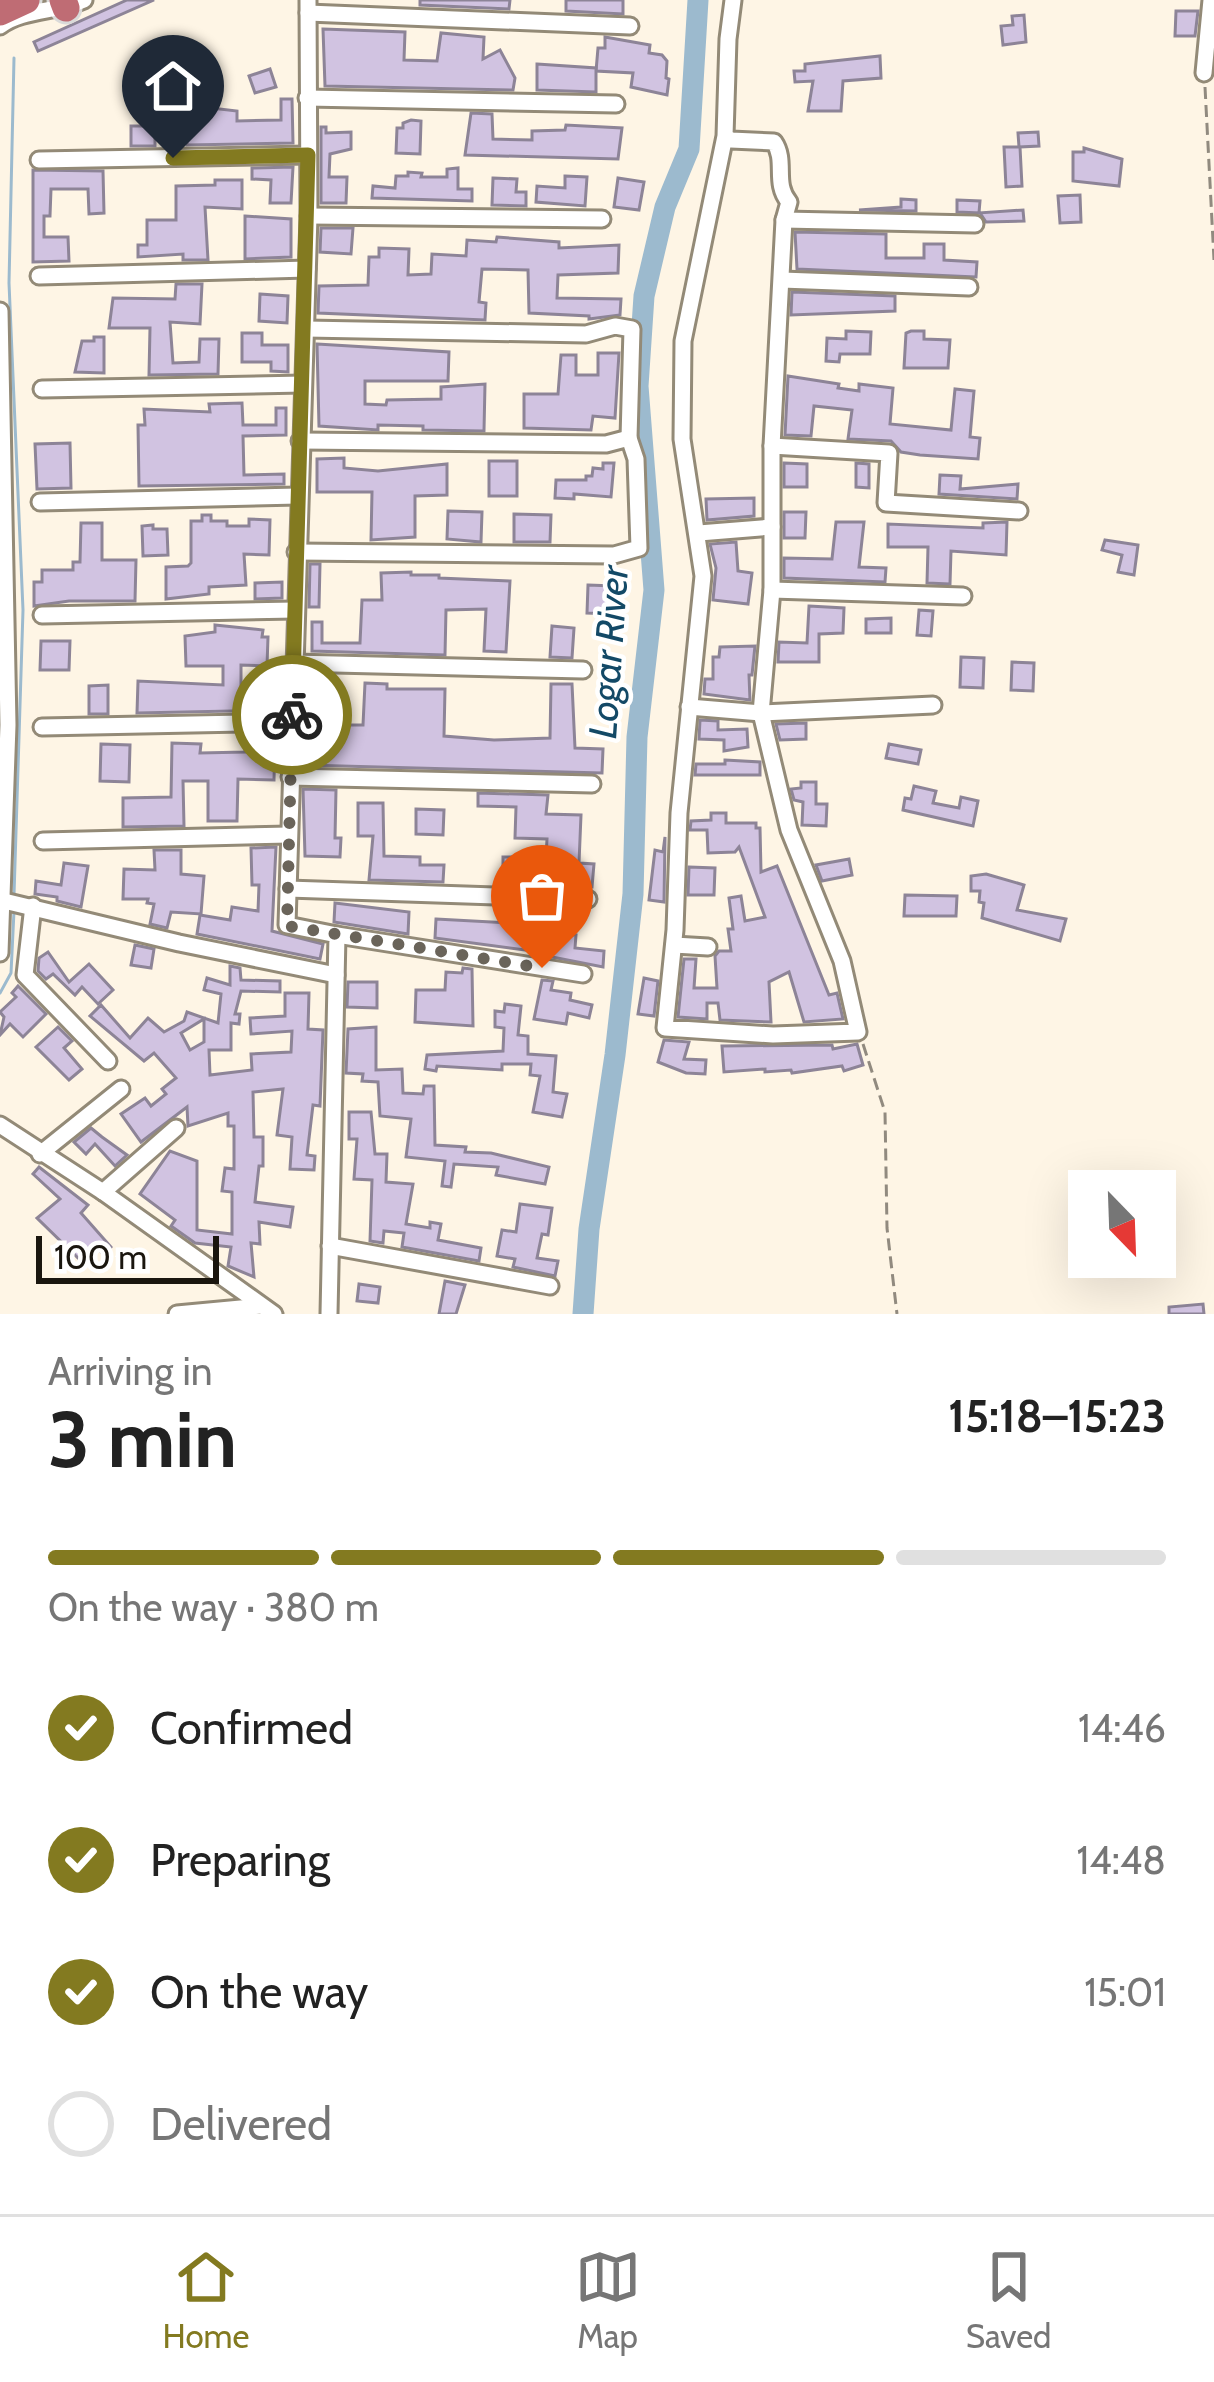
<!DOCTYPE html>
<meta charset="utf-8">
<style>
body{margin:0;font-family:Cabin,sans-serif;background:#f6f6f6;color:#222;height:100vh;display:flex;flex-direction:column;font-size:45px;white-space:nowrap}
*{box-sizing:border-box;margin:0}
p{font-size:39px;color:#767676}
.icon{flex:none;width:66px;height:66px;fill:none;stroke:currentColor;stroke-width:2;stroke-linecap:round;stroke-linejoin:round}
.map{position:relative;height:1314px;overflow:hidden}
.details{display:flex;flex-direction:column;background:#fff;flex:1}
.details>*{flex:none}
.needle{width:78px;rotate:157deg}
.tools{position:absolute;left:1068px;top:1170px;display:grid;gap:24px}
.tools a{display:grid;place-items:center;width:108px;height:108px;border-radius:0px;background:#fff;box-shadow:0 12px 48px #0002;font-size:60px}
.scale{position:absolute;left:36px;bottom:30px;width:183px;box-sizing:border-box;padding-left:12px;border:6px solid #1a160f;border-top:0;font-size:33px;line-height:42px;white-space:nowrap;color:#1a160f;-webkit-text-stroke:9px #fff;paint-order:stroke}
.pin{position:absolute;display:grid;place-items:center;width:102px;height:102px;color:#fff;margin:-123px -51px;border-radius:50% 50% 50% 0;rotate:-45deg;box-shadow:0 0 12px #0007}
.pin .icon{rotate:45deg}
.courier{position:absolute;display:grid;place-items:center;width:120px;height:120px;margin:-60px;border:9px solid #837a20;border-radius:50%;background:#fff;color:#222;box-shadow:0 3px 15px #0007}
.overview em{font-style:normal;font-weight:700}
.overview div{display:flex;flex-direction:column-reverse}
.overview{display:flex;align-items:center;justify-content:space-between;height:204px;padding:0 48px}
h1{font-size:78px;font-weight:700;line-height:90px}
.bar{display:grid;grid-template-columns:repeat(4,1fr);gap:18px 12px;align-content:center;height:144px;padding:0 48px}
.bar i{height:15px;border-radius:9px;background:#e0e0e0}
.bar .current{background:#837a20}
.bar p{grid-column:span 4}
ol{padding:0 48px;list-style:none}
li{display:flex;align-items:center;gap:36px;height:132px}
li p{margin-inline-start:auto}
li .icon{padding:12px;border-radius:50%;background:#837a20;color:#fff;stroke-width:4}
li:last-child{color:#767676}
li i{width:66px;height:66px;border:6px solid #e0e0e0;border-radius:50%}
.dock{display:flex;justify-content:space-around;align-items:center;height:168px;border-top:3px solid #e0e0e0;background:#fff;font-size:33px;color:#767676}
.dock a{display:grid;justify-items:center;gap:6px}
.dock .current{color:#837a20}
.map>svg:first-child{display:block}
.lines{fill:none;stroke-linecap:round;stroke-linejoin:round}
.stream{stroke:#9cbace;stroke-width:3}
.river{stroke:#9cbace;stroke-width:21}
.building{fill:#d1c3e1;stroke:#8d8497;stroke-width:3;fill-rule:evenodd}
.street-casing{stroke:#938a77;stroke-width:21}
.highway-casing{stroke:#dadad9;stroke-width:33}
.path{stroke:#918a7f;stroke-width:3;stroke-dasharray:12 6;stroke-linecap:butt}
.street{stroke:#fff;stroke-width:15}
.highway{stroke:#bf6c74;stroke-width:27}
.done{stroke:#6a645a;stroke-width:12;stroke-dasharray:0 21.6}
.route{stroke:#837a20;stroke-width:15}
.labels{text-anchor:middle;stroke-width:9;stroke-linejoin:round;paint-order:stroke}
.water-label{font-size:39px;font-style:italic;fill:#134966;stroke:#fff}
</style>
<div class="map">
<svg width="1214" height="1314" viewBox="0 0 1214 1314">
<rect width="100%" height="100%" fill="#fef5e5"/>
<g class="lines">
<g class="stream">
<polyline points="14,58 9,283 23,610 14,895"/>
<polyline points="0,993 11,973 14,911"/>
</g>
<polyline class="river" points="583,1314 589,1229 615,1055 633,894 637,737 654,590 638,386 644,296 665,207 689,149 698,0"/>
</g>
<g class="building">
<polygon points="127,0 154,0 38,51 34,42"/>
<polygon points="420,0 510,0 509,9 420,5"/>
<polygon points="566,0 623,0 623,14 566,11"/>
<polygon points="1176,11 1198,11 1195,36 1175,36"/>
<polygon points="1024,15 1026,42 1003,45 1001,26 1013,25 1012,16"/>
<polygon points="323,29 405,32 404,60 437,61 441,33 484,37 483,59 500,50 515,78 513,90 325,86"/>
<polygon points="605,37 650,45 649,53 662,55 667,61 666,78 669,79 667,95 631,87 633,73 596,71 598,48 605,48"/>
<polygon points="880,56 881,78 843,81 841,111 808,111 813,81 795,82 794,71 805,71 805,64"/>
<polygon points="537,64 596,68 596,92 537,90"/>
<polygon points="270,69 276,87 255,93 249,76"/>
<polygon points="281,99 292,99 293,143 187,145 186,105 237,111 237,121 281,120"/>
<polygon points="471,113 492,114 493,139 532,140 532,131 565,130 566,125 622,128 618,159 465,155"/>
<polygon points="411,120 421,121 420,154 396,153 397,128 403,128 403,123"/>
<rect x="131" y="126" width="24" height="20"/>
<polygon points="321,127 326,127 326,133 351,132 351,149 330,154 329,177 347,177 346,203 321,203"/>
<polygon points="1038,132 1039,146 1020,147 1022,186 1006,187 1004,147 1019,147 1018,133"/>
<polygon points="1084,148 1122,159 1119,186 1073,181 1073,152 1084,152"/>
<polygon points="293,167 291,203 270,203 271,180 252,179 252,168"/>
<polygon points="458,168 458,189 472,189 472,201 372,198 373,186 395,188 396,176 408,176 408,172 422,173 421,177 447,177 447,169"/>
<polygon points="33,170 103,171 104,213 89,214 88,189 51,189 50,216 44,216 44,237 68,237 69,261 33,262"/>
<polygon points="565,176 587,177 585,206 536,202 537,186 565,188"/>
<polygon points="493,178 517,179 516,192 526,192 526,206 492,205"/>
<polygon points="618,178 644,182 639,210 614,207"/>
<polygon points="215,180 242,180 242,209 205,207 208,260 183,260 183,254 138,257 138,245 147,245 147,220 176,220 176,186 215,185"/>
<polygon points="1080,195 1081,222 1060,223 1058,196"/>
<polygon points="901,199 916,200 916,211 859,210 901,207"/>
<polygon points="957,200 980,201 979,213 1023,210 1024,221 986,222 980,213 957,212"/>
<polygon points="245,216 291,219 291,257 245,259"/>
<polygon points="321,228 353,228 351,254 320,252"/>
<polygon points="795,232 886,234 886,258 924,258 924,244 944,244 944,260 977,262 976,277 797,269"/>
<polygon points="497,237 559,242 559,248 619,245 618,273 558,275 557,298 621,299 620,315 589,319 589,316 529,313 528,270 482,269 479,302 486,303 485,320 318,313 319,286 368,285 369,257 379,257 379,248 409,249 408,275 431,274 432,254 466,256 467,240 496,242"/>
<polygon points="176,284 202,284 200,324 170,322 173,363 199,362 200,339 219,339 218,374 149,375 150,328 109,328 113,298 175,299"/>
<polygon points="792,292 895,296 895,311 791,315"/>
<polygon points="260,294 288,296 287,323 259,321"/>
<polygon points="846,331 871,332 870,354 840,354 839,362 826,361 827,338 846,339"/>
<polygon points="911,331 924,331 924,339 950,340 948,368 904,368 906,333"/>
<polygon points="242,333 262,333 262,345 288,345 288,372 271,371 271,362 242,362"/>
<polygon points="94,337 104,337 104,373 75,372 82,341 94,341"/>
<polygon points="317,344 449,352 448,381 365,381 365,404 386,405 387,400 441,399 441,387 485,384 484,431 423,430 423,426 378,425 378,430 319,426"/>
<polygon points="598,353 619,353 615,418 593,416 591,430 524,428 524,394 558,394 561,355 576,355 576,375 598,375"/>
<polygon points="788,376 839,384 838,388 859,391 859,384 893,388 890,424 951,430 955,389 974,391 970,437 980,438 978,459 920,455 901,452 891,441 848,439 852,410 814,406 811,436 785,435"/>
<polygon points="242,403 243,425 276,425 276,408 286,408 286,435 243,436 244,475 284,474 284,484 139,486 138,425 145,425 144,409 210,412 209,404"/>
<polygon points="70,443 71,488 37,489 35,444"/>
<polygon points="344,458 344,468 378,471 447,464 447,495 415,496 415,537 371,540 372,492 317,492 317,459"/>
<rect x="489" y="461" width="28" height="35"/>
<polygon points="603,463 614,463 611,497 574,494 574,499 555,498 556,480 586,480 586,476 592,476 593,468 603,469"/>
<polygon points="784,463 807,464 807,487 784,487"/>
<polygon points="856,463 869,464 869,488 856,487"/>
<polygon points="940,475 961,476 960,489 1018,484 1017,499 939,494"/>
<polygon points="754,498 754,516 707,520 706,499"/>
<polygon points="448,511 482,512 481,542 447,539"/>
<polygon points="784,512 806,512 805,538 784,538"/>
<polygon points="514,514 551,515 550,542 514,542"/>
<polygon points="202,515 211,515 211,521 227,521 227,526 249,526 249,519 270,520 269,555 244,554 246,585 209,587 209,594 166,599 166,567 188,566 191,563 191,521 202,521"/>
<polygon points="836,522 864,522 859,567 886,568 885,582 784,578 784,558 832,559"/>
<polygon points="1007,522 1006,555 951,551 950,584 927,583 928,547 888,547 888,524 983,528 983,523"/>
<polygon points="81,523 102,523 102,560 136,560 135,601 69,601 34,606 34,582 42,582 42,570 73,570 73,562 80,562"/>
<polygon points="153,525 153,529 167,529 168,555 143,556 142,526"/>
<polygon points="1105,540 1138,545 1134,575 1118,572 1122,555 1102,550"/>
<polygon points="736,542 738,571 752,573 748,604 713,600 716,568 710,544"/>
<polygon points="310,564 320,564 319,607 309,607"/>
<polygon points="411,572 411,575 439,575 439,578 510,581 506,652 484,651 486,609 446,610 445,655 312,651 312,622 322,622 322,643 360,643 362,600 382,600 381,573"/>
<polygon points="282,582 282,598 255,599 255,583"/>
<polygon points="588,585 613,586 612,614 587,613"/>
<polygon points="809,606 844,608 843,633 819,634 819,662 778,662 779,642 807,643"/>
<polygon points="919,610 933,611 931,636 917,635"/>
<polygon points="891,618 891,633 866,633 866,619"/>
<polygon points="215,625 263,630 262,637 268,637 267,666 241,665 241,688 264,687 264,682 279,681 280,710 137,713 138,681 223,685 223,666 186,666 185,636 215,632"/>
<polygon points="552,626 574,628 572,658 550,657"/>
<polygon points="41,641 70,641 69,670 40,670"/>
<polygon points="755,646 752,675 749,675 750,700 704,694 705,679 713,679 713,657 719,657 720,647"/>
<polygon points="961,657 984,658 983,688 960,687"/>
<polygon points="1012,662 1034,663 1033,691 1011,690"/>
<polygon points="307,675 333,676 333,720 305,720"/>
<polygon points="365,683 387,684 387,689 445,689 444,736 494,740 550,738 551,684 572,684 575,748 603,749 602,773 304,765 305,741 343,742 343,725 363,725"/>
<polygon points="108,685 108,714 89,714 89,686"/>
<polygon points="700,720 718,721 718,730 747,729 748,747 724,751 724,740 699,739"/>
<polygon points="806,723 806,739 780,740 776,724"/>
<polygon points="245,737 275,738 274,780 238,779 237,821 208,821 208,781 183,781 184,826 123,827 123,798 171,797 172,743 201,744 200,753 245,752"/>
<polygon points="101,744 130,745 129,782 100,781"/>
<polygon points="889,744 921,750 918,764 886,758"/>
<polygon points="725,760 760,762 760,775 695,775 696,764 725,764"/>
<polygon points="801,782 816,782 816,804 827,804 826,826 802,825 803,802 794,800 791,789 801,788"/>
<polygon points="914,786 936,791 933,803 959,808 961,797 978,801 973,826 903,810 905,798 911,799"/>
<polygon points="303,789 336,790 335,838 341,838 340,857 305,856"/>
<polygon points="478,793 548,795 546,814 581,815 579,863 594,864 592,887 503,884 503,857 546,857 547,839 515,838 516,807 478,806"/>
<polygon points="358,803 383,803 384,856 420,857 420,865 444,865 443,882 369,880 373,836 358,836"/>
<polygon points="416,809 444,810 443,835 416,834"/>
<polygon points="711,813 726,813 726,823 756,823 756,828 760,828 761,872 777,866 829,995 837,993 843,1019 804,1022 789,972 769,982 771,1022 720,1020 718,1003 707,1003 707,1019 678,1017 684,959 696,959 694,988 717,988 715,956 719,951 731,951 728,929 733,929 729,898 741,896 745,921 765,917 739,847 735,852 708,853 707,830 690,830 691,821 711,820"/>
<polygon points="665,837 664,902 649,900 655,850 663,852"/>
<polygon points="276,847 272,931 323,944 320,959 197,934 200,915 230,920 232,907 258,911 259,885 252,885 251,848"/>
<polygon points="154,850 181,850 181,874 204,876 201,914 171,912 167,928 150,924 154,904 147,903 148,899 123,899 124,869 155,870"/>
<polygon points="849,859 852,875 822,881 816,865"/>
<polygon points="64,863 88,866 81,907 57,901 57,897 35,894 36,881 61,885"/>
<polygon points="689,867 715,868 714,895 688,895"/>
<polygon points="986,874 1024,885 1017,910 1066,919 1060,941 982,918 984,903 979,902 980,891 971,891 971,876"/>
<polygon points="905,895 957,896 956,916 904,916"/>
<polygon points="335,903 409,912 408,934 334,922"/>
<polygon points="436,919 526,924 526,921 546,922 545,933 576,935 575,948 604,951 603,967 547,956 548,953 435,938"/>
<polygon points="135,945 154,949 151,968 131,965"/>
<polygon points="48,952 69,982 89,964 113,990 98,1004 82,987 75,995 53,974 46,979 38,971 39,958"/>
<path d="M230,966L240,968L241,980L280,981V992L241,991L235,1014H240L239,1024L231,1023V1050H209L210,1075L252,1070L251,1054L291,1052L292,1031L251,1034L250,1018L285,1016V993H309L308,1029L323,1030L320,1106L313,1105L307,1155L315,1156L314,1170L290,1169L292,1137L277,1135L283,1089L253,1092L254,1137H263V1166H259L255,1202L293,1207L290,1227L259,1222L260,1244L251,1243L254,1277L228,1266L231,1247L195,1243L171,1226L175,1220L140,1194L170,1151L197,1161V1230L232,1234V1192L222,1191L225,1168L234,1169V1126H228V1113L188,1126L187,1107L141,1142L121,1114L145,1098L151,1106L166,1094L162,1089L176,1078L154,1053L144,1061L90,1016L101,1005L130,1038L148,1018L164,1032L184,1021L187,1012L218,1023L221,994L204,990L207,978L230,985ZM204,1019V1042L190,1050L181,1033Z"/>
<polygon points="463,968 472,969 473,1026 415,1022 416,990 445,990 446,972 462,973"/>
<polygon points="644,978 658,981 654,1016 638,1014"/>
<polygon points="542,980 553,981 551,990 571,993 570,1000 592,1005 589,1018 568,1013 566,1024 534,1019"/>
<polygon points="348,982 377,982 377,1008 347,1007"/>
<polygon points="18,986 46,1014 23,1037 10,1024 0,1035 4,1017 0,1012 16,997 12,993"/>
<polygon points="505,1004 521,1006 518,1035 528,1036 528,1054 556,1056 553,1092 567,1094 562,1117 533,1112 540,1076 530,1075 531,1064 502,1064 502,1070 437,1066 436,1071 425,1069 427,1055 503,1051 504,1028 495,1027 495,1011 504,1012"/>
<polygon points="58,1027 72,1041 64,1048 82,1069 69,1080 36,1047"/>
<polygon points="376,1027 376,1070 402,1069 403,1093 423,1094 424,1086 434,1086 435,1145 466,1147 465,1152 491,1153 549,1167 545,1184 496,1175 498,1167 454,1164 451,1187 442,1186 445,1161 406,1157 411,1119 380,1116 378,1082 362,1081 363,1074 346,1073 348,1029"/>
<polygon points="664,1040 689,1042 684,1059 706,1060 705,1074 686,1073 658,1062"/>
<polygon points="857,1044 863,1065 844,1071 842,1066 792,1073 791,1070 765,1072 765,1069 724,1072 722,1046 832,1045 833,1049"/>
<polygon points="349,1112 371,1112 375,1154 387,1154 386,1182 413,1184 406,1224 430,1228 430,1222 441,1224 438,1240 481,1248 479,1261 402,1247 404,1233 384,1231 383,1243 370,1241 372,1180 354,1179 357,1139 349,1139"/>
<polygon points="91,1128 102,1137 127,1155 115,1166 95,1144 86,1154 74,1142"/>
<polygon points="39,1167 88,1205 81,1213 111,1247 105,1255 93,1245 78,1258 37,1218 60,1199 33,1174"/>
<polygon points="520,1204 552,1208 548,1235 542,1234 537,1258 558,1261 555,1276 513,1267 515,1259 497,1256 502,1230 516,1232"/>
<polygon points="445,1281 465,1285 456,1314 439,1314"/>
<polygon points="359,1284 380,1287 378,1303 357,1301"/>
<polygon points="1203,1304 1204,1314 1169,1314 1169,1307"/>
</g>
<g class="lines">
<defs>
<g id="street">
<polyline points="308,0 309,216 287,925 337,935 329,1314"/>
<polyline points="308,13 630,26"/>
<path d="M0,26C22,9 58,12 84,0"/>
<polyline points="1204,73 1211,0"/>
<polyline points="307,98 616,104"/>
<path d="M725,136L731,140L774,142C787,161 773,183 789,202L784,220L772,446V590L761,713L789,830L842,961L858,1032L773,1035L665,1028L675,930L679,813L703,576L682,439L683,341L725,136L728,39L733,0"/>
<polyline points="39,160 308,155"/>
<polyline points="309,216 602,219"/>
<polyline points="784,220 975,224"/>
<polyline points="39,276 307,269"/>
<polyline points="782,280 969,287"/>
<polyline points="0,311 8,725 0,953"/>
<polyline points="42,389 303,384"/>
<polyline points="300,441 606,444 629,438"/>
<polyline points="772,446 889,453 886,503 1019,511"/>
<polyline points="40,502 298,496"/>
<polyline points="699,533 772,527"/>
<polyline points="296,552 614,555 639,548 636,459 629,438 632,329 615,326 586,334 306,329"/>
<polyline points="772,590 963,596"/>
<polyline points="42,615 295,610"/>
<polyline points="293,663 583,670"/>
<polyline points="689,707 761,713 933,705"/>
<polyline points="42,727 292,722"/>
<polyline points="290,777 592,784"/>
<polyline points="43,841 289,835"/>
<polyline points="288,889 588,899"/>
<polyline points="4,901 179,943 336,975"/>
<polyline points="33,906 25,975 108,1061"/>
<polyline points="337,935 583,974"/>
<polyline points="674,945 708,947"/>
<polyline points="0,1125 103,1192 274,1314"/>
<polyline points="40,1154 121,1089"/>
<polyline points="103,1192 176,1128"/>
<polyline points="330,1246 550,1286"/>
<polyline points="177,1314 261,1306"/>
</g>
<g id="highway">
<polyline points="63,0 66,8"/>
<polyline points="0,12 26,0"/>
</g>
</defs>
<use href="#street" class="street-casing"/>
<use href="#highway" class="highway-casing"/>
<g class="path">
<polyline points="1205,87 1214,260"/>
<polyline points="863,1044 885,1112 887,1228 897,1314"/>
</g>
<use href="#street" class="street"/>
<use href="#highway" class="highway"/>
</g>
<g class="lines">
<polyline class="done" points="292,715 287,926 542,968"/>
<polyline class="route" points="173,158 308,155 292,715"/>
</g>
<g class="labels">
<g class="water-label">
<text transform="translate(608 652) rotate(-86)" y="14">Logar River</text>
</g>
</g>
</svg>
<div class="tools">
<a><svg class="needle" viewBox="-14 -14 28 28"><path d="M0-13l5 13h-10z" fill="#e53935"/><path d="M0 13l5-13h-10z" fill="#767676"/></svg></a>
</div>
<div class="scale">100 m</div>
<div class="pin" style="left:542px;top:968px;background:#ea580c"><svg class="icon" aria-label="bag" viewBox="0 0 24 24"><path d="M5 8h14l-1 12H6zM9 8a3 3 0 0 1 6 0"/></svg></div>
<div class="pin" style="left:173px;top:158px;background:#1f2937"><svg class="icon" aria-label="home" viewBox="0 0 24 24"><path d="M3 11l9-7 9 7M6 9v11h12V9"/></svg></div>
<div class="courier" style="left:292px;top:715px"><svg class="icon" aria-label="bike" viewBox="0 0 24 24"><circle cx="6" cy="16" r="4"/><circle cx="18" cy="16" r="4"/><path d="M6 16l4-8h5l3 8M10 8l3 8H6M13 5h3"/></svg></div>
</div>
<section class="details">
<div class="overview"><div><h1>3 min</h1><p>Arriving in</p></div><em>15:18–15:23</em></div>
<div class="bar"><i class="current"></i><i class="current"></i><i class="current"></i><i></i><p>On the way · 380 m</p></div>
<ol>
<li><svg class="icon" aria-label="check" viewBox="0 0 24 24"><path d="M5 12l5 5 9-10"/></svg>Confirmed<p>14:46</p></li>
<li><svg class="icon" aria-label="check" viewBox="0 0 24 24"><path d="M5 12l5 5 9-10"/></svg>Preparing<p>14:48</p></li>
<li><svg class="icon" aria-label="check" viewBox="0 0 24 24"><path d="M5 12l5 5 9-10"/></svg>On the way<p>15:01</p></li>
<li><i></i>Delivered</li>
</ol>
</section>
<nav class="dock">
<a class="current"><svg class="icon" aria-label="home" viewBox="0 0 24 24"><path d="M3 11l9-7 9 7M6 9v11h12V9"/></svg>Home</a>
<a><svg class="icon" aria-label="map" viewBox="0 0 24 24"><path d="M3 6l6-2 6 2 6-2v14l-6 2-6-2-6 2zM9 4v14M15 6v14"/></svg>Map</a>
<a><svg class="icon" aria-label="saved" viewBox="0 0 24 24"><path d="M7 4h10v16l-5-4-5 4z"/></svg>Saved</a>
</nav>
